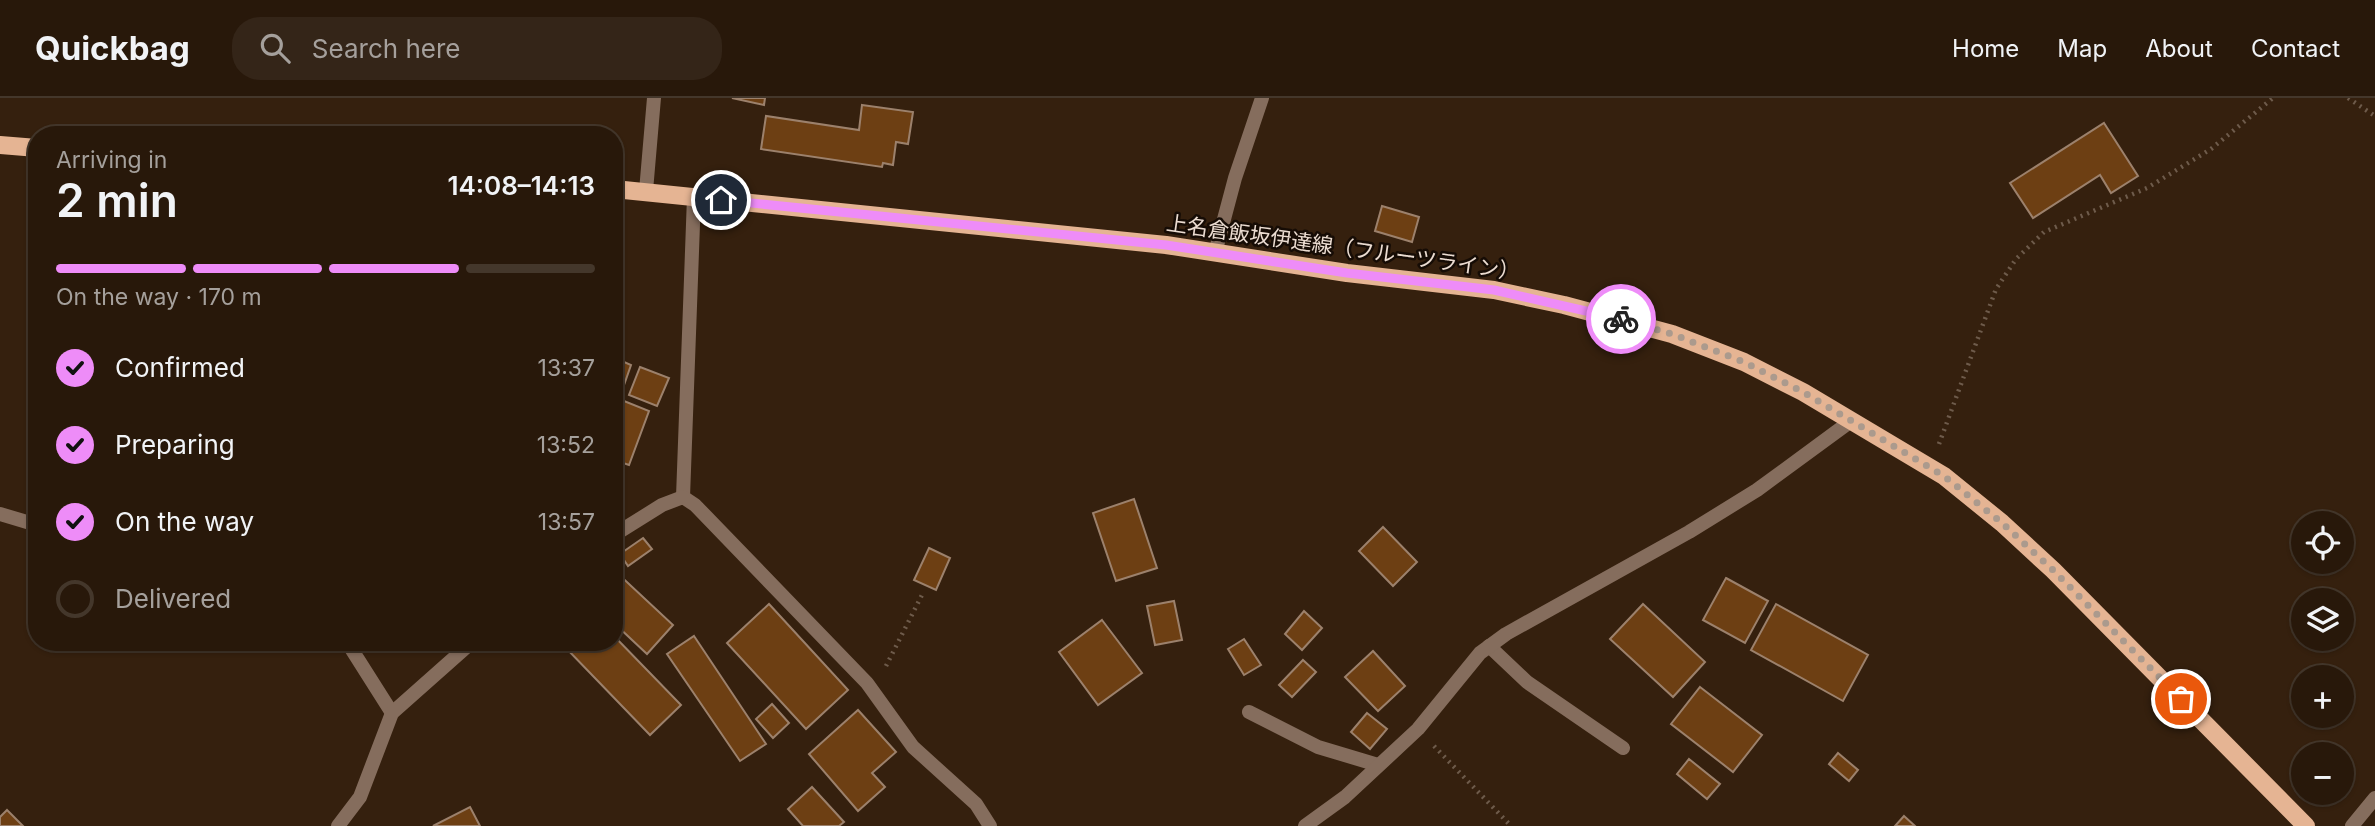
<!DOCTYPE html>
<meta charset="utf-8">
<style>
body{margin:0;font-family:Inter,"Noto Sans JP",sans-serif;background:#342518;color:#f1f3f6;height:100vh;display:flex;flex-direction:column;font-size:26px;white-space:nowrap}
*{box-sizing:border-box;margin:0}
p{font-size:23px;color:#a5a09c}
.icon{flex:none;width:38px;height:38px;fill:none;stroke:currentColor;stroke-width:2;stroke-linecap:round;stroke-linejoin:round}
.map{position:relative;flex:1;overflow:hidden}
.side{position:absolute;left:28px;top:28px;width:595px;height:525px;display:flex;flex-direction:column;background:#28180a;border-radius:28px;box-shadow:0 2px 5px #0004,0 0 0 2px #44372b}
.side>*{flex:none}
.controls{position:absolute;left:2291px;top:413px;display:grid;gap:14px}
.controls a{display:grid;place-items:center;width:63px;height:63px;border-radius:50%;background:#28180a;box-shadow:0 2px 5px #0004,0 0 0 2px #44372b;font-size:35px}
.pin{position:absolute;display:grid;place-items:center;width:60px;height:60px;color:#fff;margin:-30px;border:4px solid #fff;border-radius:50%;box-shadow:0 2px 7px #0007}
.courier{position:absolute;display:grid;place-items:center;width:70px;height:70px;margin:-35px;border:5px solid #ee8cf8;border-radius:50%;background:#fff;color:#222;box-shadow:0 2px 9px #0007}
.headline em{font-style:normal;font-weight:600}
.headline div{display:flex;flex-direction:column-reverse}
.headline{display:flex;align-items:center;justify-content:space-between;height:119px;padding:0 28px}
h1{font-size:46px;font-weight:600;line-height:52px}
.bar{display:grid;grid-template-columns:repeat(4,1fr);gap:10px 7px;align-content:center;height:84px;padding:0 28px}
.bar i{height:9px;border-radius:5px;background:#44372b}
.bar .current{background:#ee8cf8}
.bar p{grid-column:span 4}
ol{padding:0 28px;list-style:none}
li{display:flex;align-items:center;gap:21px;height:77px}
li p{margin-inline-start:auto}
li .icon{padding:7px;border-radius:50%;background:#ee8cf8;color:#111;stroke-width:4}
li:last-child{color:#a5a09c}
li i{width:38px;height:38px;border:4px solid #44372b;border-radius:50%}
header{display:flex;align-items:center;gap:42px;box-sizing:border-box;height:98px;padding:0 35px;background:#28180a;border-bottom:2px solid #44372b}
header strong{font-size:33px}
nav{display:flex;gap:38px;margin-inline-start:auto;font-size:24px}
.search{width:490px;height:63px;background:#342518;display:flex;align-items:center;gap:18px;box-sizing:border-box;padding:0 24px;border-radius:28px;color:#a5a09c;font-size:26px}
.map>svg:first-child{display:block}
.building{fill:#6d3f13;stroke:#9c816c;stroke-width:2}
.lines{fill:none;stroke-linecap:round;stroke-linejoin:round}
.path{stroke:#6e5b4b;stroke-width:4.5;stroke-dasharray:2 5;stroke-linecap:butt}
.lane{stroke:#856d5d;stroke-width:14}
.street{stroke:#856d5d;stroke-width:14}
.primary{stroke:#e5b493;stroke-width:18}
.done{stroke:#ab9a8d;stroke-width:7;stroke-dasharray:0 12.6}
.route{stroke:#ee8cf8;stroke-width:9}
.labels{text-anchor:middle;stroke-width:5;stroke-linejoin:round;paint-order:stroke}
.street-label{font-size:21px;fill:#ebdcd1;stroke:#160c05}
</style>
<header>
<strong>Quickbag</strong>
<div class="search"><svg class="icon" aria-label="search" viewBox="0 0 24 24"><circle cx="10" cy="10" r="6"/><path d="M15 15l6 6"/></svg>Search here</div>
<nav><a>Home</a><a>Map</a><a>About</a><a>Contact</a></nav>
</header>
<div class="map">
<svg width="2375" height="728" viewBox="0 0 2375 728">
<rect width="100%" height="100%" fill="#35200e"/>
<g class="building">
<polygon points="732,0 765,0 764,7"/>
<polygon points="862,7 913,14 908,46 896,44 893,67 883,65 882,69 761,51 766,18 859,32"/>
<polygon points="2104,25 2138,78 2111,95 2100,77 2033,120 2010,85"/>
<polygon points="1382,108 1419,119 1412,144 1375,133"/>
<polygon points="615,260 631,267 623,290 614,286"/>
<polygon points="640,269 669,280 657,308 629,297"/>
<polygon points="614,299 649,313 629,367 614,362"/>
<polygon points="1134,401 1157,470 1116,483 1093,415"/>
<polygon points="1383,429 1417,464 1393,488 1359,453"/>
<polygon points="643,440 652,451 628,468 620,456"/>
<polygon points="929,450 950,460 936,492 914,482"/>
<polygon points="614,472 673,527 647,556 614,525"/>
<polygon points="1726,480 1768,503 1745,545 1703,522"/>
<polygon points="1174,503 1182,542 1155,547 1147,508"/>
<polygon points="769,506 848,592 806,631 727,545"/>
<polygon points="1643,506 1705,564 1673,599 1610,541"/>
<polygon points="1776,506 1868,557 1843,603 1751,552"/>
<polygon points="1304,513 1322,530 1302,552 1285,536"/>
<polygon points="1102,522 1142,575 1098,607 1059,554"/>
<polygon points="614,538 681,607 650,637 564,548 568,544 614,544"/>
<polygon points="694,538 766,646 740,663 667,556"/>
<polygon points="1244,541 1261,567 1244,577 1228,551"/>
<polygon points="1373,553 1405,588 1378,613 1345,579"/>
<polygon points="1303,562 1316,574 1292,599 1279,587"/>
<polygon points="1700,589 1762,637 1733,674 1671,626"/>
<polygon points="772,606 789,625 773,640 756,621"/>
<polygon points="858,612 896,654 872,675 885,689 858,713 809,656"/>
<polygon points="1367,615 1387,631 1370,651 1351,634"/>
<polygon points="1838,655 1858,672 1849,683 1829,666"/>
<polygon points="1689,661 1720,686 1707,701 1677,676"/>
<polygon points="812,689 844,724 839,728 803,728 788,711"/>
<polygon points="470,709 480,728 433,728"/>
<polygon points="7,712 23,728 0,728 0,719"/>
<polygon points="1904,718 1915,728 1895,728"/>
</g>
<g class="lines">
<g class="path">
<polyline points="2348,0 2375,18"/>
<polyline points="1939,346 1996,191 2016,161 2044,134 2147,90 2211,51 2273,0"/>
<polyline points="886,568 923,495"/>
<polyline points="1434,648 1511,728"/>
</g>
<g class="lane">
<polyline points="1489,548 1527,584 1623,650"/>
<polyline points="1249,614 1318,649 1378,667"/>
</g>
<g class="street">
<polyline points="646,93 654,0"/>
<polyline points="1215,155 1235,80 1262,0"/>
<polyline points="683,399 694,99"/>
<polyline points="0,416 37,427"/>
<polyline points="614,437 662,407 683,399 695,407 867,585 913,649 976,706 990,728"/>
<polyline points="347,544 392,615"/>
<polyline points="338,728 360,699 392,615 472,544"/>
<polyline points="1305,728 1345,699 1418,631 1480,555 1506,536 1689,434 1757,392 1851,323"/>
<polyline points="2352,728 2375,700"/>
</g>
<g class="primary">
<polyline points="0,47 37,50"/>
<polyline points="614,91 1166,147 1347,175 1494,192 1564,207 1672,236 1744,264 1803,294 1944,378 2002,425 2053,472 2306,728"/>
</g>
</g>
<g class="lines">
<polyline class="done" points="1621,221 1672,236 1744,264 1803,294 1944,378 2002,425 2053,472 2181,601"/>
<polyline class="route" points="721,102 1166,147 1347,175 1494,192 1621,221"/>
</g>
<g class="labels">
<g class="street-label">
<text transform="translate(1343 150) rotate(8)" y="7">上名倉飯坂伊達線（フルーツライン）</text>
</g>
</g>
</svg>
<div class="controls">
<a><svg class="icon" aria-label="locate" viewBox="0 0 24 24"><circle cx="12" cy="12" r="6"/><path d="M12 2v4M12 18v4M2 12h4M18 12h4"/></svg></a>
<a><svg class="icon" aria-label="layers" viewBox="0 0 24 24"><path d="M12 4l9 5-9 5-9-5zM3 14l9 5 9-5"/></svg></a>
<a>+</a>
<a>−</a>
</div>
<div class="pin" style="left:2181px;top:601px;background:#ea580c"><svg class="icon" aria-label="bag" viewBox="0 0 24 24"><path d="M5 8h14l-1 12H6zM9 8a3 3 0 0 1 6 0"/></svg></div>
<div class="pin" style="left:721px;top:102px;background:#1f2937"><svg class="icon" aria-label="home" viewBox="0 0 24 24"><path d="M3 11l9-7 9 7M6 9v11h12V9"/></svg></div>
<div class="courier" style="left:1621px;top:221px"><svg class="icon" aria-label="bike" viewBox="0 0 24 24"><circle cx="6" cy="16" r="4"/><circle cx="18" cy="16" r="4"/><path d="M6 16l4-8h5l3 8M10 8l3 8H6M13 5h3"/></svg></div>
<section class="side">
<div class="headline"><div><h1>2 min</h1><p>Arriving in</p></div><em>14:08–14:13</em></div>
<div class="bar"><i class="current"></i><i class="current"></i><i class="current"></i><i></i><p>On the way · 170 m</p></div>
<ol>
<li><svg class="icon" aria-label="check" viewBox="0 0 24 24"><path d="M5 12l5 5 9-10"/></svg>Confirmed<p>13:37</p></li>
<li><svg class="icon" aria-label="check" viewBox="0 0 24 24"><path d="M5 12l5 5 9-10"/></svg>Preparing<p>13:52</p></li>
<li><svg class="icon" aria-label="check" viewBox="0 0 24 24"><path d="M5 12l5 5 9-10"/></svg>On the way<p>13:57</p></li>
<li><i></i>Delivered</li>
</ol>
</section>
</div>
